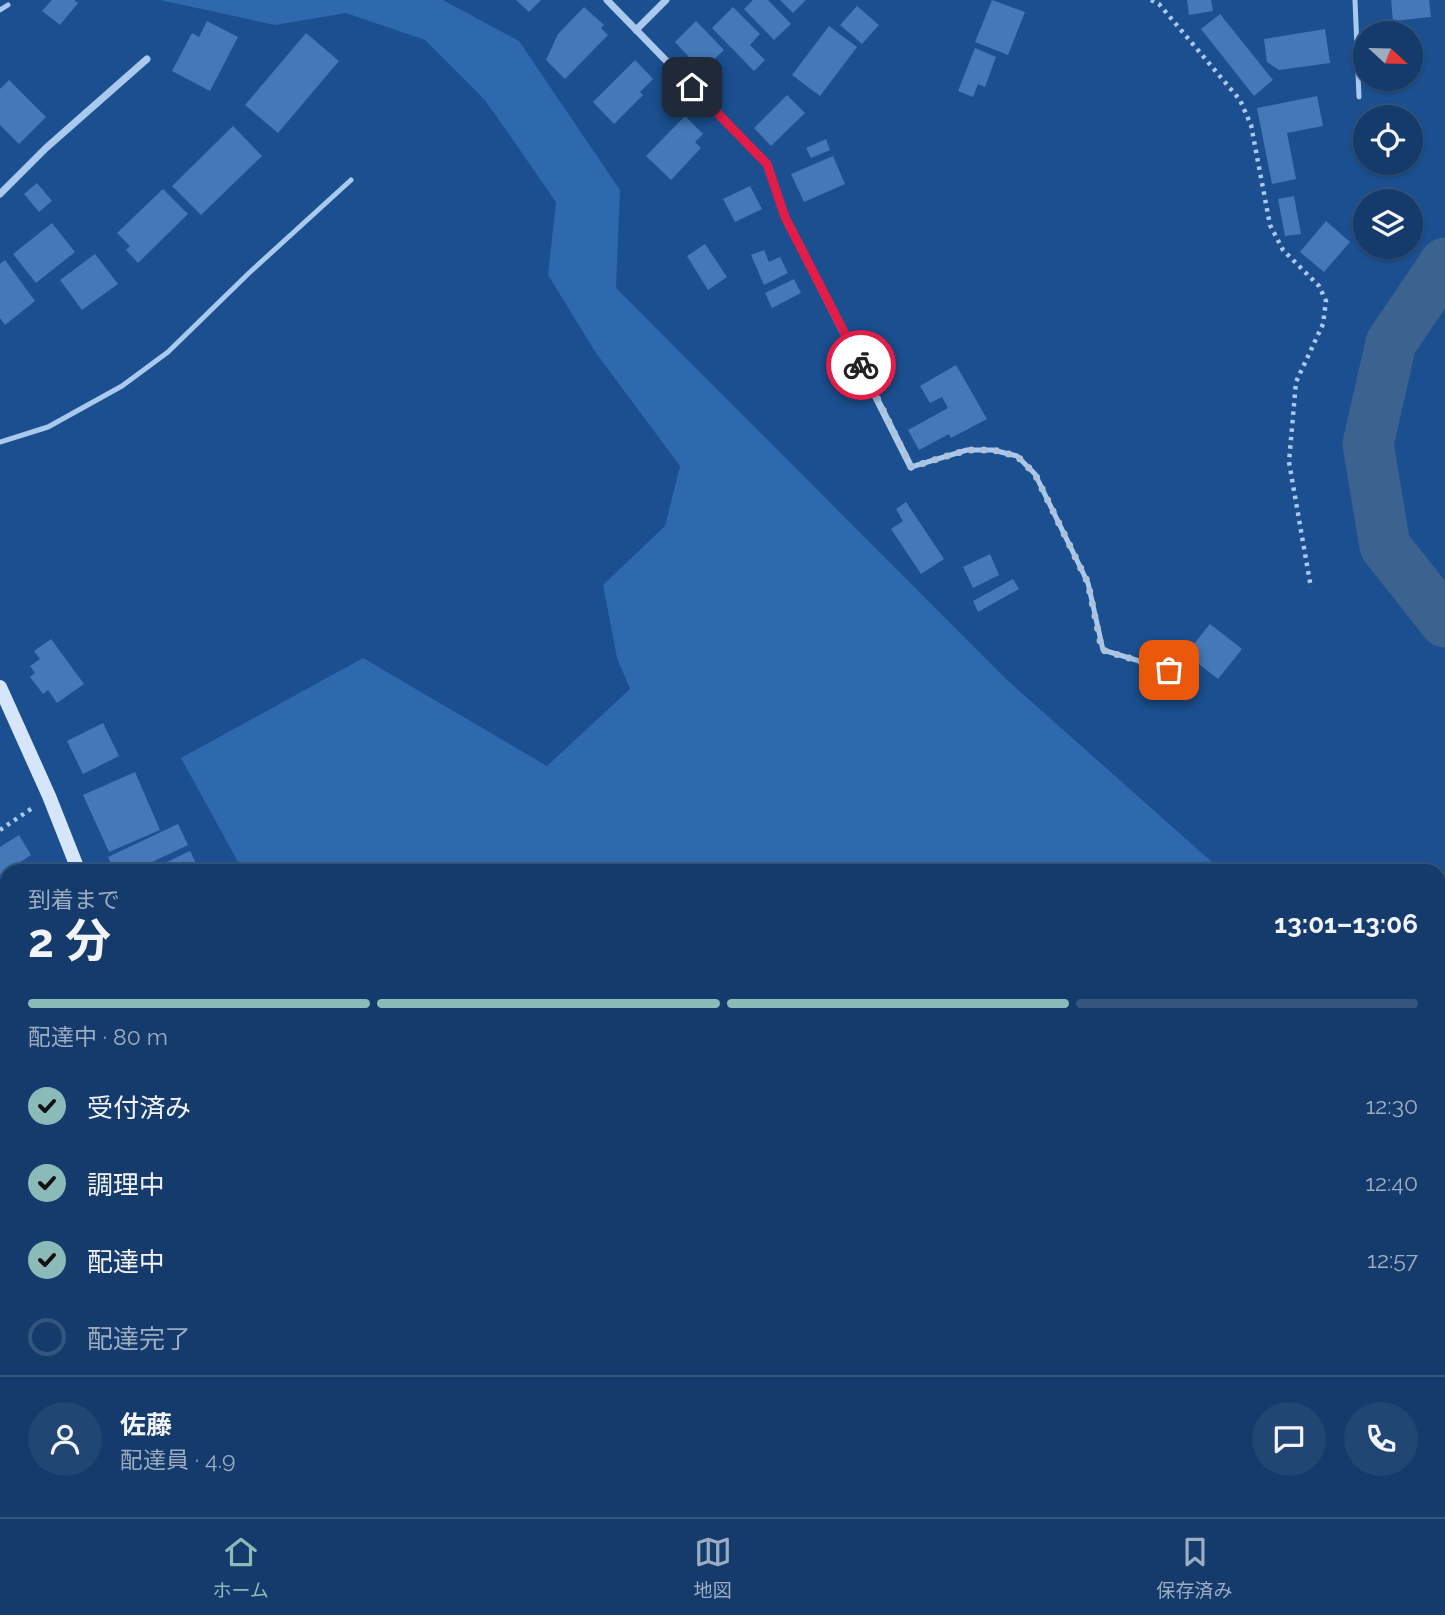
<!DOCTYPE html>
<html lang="ja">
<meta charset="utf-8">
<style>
body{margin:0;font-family:Raleway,"Noto Sans JP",sans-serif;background:#214673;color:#f1f3f6;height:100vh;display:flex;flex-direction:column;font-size:26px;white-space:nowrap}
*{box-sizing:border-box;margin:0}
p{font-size:23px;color:#9dadc1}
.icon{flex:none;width:38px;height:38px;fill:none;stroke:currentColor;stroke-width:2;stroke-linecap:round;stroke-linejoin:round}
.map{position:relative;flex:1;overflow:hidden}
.details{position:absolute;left:0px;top:864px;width:1446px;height:653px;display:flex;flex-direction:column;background:#143b6b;border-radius:21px 21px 0 0;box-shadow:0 2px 5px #0004,0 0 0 2px #33557e}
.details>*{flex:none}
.needle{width:46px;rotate:112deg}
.buttons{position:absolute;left:1353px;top:21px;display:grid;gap:14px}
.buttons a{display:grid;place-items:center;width:70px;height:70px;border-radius:50%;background:#143b6b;box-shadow:0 2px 5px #0004,0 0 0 2px #33557e;font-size:35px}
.pin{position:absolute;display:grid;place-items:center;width:60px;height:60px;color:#fff;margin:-30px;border-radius:14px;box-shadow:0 4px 10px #0006}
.courier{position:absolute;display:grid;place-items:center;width:70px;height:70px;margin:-35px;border:5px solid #e11d48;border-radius:50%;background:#fff;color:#222;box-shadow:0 2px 9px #0007}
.summary em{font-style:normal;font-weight:700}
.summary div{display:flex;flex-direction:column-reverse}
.summary{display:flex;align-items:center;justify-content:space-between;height:119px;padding:0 28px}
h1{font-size:46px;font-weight:700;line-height:52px}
.bar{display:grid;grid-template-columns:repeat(4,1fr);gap:10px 7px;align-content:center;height:84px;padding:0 28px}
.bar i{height:9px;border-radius:5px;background:#33557e}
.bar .on{background:#8bbbb9}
.bar p{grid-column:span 4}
.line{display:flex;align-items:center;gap:18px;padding:0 28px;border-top:2px solid #33557e}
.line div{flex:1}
.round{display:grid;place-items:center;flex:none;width:74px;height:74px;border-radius:37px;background:#214673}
ol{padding:0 28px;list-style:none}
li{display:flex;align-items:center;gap:21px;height:77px}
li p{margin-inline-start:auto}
li .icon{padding:7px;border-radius:50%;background:#8bbbb9;color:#111;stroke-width:4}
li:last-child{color:#9dadc1}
li i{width:38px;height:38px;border:4px solid #33557e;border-radius:50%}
.dock{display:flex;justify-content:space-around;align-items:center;height:98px;border-top:2px solid #33557e;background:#143b6b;font-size:19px;color:#9dadc1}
.dock a{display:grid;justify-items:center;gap:4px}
.dock .on{color:#8bbbb9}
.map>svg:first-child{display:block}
.green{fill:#2e69ad}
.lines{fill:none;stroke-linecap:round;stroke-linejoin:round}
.river{stroke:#3c6290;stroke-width:51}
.building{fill:#4478b7}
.path{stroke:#a9c9ee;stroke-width:4.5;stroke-dasharray:3.5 5;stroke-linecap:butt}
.lane{stroke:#a9c9ee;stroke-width:5}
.street{stroke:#a9c9ee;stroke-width:7}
.secondary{stroke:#d6e6fa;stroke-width:14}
.done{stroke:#afc1d8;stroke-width:7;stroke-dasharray:0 12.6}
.route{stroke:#e11d48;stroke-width:9}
</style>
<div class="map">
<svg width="1445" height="1517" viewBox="0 0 1445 1517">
<rect width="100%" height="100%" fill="#1b4f8f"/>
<g class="green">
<polygon points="160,0 443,0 519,41 620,190 616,288 1006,679 1222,871 243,871 181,758 363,658 547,766 630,689 617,658 603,585 665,526 680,466 596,353 548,275 556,202 485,100 425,40 346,13 275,25"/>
<polygon points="1439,1189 1445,1196 1445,1382 1438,1378"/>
</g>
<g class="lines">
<polyline class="river" points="1445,263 1391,343 1368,444 1385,546 1445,622"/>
</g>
<g class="building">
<polygon points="52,0 74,0 78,3 60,25 42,11"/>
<polygon points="516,0 541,0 529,12"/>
<polygon points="753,0 768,0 791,24 774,40 744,9"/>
<polygon points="780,0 806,0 793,13"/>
<polygon points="992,0 1025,12 1008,55 975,42"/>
<polygon points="1187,0 1211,0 1213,11 1189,15"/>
<polygon points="1391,0 1429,0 1431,17 1393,21"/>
<polygon points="857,6 879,25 862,44 840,25"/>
<polygon points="584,7 604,25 601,28 608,35 565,79 546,60 558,34"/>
<polygon points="733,7 760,34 750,45 765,60 754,71 712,28"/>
<polygon points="1220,14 1273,80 1254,96 1201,29"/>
<polygon points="207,21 238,37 210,91 172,71 192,33 199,37"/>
<polygon points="696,21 724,50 702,71 675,42"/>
<polygon points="829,26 857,47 820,96 792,75"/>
<polygon points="1325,29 1330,63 1279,70 1267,62 1264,39"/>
<polygon points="306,33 339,61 278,133 245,105"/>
<polygon points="975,48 996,57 985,87 978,84 973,97 958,91"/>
<polygon points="635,60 653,79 640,92 643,95 614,124 593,102"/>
<polygon points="9,80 46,117 19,144 0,125 0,89"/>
<polygon points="787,95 805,113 771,146 754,128"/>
<polygon points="1317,96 1323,126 1287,133 1296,179 1272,184 1257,108"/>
<polygon points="685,116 703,134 695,142 701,148 671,180 646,156"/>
<polygon points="233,126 262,156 201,215 172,186"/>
<polygon points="826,139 830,150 811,158 806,148"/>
<polygon points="833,156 845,184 804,202 791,174"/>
<polygon points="37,183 52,201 39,212 24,194"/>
<polygon points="750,186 762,209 735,222 723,199"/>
<polygon points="163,189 188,214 138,263 126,250 130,246 117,233"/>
<polygon points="1294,196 1301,234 1285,236 1278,199"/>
<polygon points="1326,221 1350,242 1324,272 1300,252"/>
<polygon points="52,223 75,252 36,283 13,254"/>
<polygon points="705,244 727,277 708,290 687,256"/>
<polygon points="764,250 769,262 780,257 788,273 764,285 751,255"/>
<polygon points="95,254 118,284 82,310 60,280"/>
<polygon points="5,260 35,301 5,325 0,318 0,264"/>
<polygon points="794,279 801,293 772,308 765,293"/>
<polygon points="956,365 987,419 951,438 949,434 919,450 908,430 948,408 942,397 930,403 920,386"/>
<polygon points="906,502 944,559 921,574 891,529 903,521 896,509"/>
<polygon points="990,554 999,575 973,588 963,567"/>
<polygon points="1013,579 1019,589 978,612 973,601"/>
<polygon points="1210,624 1242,649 1218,679 1186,654"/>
<polygon points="51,639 84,684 57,703 48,690 43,694 30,677 35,673 30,666 40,659 34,651"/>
<polygon points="103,723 119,756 83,774 67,741"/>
<polygon points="135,772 160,830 109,852 83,795"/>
<polygon points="178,824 188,845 131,872 115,872 108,857"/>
<polygon points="19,835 31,855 0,875 0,847"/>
<polygon points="190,851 200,872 146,872"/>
<polygon points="0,959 7,973 7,999 0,1002"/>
<polygon points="512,1510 541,1510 558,1517 510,1517"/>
</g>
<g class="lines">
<g class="path">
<polyline points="1151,0 1159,4 1240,100 1251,125 1270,225 1283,250 1319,286 1326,301 1323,324 1296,382 1289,462 1311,588"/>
<polyline points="0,830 34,807"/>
<polyline points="0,1034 7,1032"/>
<polyline points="1121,1510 1145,1517"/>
</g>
<g class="lane">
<polyline points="1355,0 1359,97"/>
<polyline points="0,10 8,5"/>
<polyline points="0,442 48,427 122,386 168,352 249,273 351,180"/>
<polyline points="911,467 967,450 993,450 1017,456 1035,474 1088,583 1103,650 1169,670"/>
</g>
<g class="street">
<polyline points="607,0 767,164 785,217 911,467"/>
<polyline points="636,30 666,0"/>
<polyline points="0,194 46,148 147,59"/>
</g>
<g class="secondary">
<polyline points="0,687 49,796 79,872"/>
<polyline points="372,1510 376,1517"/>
</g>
</g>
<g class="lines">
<polyline class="done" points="861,365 911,467 967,450 993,450 1017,456 1035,474 1088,583 1102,650 1169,670"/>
<polyline class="route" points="692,87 767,164 785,217 861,365"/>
</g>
</svg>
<div class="buttons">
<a><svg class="needle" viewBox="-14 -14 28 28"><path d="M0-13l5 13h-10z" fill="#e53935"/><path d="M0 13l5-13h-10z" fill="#9dadc1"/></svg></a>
<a><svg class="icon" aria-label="locate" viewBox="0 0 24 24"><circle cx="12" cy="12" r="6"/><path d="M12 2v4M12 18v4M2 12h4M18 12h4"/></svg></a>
<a><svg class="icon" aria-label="layers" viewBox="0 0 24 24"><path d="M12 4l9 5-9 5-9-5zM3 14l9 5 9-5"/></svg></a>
</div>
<div class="pin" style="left:1169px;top:670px;background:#ea580c"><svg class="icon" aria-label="bag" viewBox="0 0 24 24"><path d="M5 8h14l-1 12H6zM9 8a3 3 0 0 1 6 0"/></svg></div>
<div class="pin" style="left:692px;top:87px;background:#1f2937"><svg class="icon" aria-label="home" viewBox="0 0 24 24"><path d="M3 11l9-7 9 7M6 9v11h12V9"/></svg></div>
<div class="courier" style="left:861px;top:365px"><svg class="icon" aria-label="bike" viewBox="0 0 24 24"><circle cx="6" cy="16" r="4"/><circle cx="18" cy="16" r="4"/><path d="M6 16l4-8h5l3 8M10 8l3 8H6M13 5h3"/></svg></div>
<section class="details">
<div class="summary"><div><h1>2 分</h1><p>到着まで</p></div><em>13:01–13:06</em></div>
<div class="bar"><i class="on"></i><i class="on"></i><i class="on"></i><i></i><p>配達中 · 80 m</p></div>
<ol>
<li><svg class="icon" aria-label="check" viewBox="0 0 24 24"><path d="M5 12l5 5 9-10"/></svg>受付済み<p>12:30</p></li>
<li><svg class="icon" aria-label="check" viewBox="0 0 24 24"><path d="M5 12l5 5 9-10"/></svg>調理中<p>12:40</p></li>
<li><svg class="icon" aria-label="check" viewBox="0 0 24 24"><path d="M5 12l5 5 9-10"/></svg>配達中<p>12:57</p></li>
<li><i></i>配達完了</li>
</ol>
<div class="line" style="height:126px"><a class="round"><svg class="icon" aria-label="person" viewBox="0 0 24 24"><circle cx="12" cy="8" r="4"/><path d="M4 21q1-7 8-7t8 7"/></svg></a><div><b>佐藤</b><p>配達員 · 4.9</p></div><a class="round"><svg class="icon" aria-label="chat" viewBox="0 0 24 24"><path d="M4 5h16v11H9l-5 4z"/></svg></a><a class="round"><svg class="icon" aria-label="phone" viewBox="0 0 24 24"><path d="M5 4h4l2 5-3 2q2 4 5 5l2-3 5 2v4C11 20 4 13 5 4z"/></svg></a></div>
</section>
</div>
<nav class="dock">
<a class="on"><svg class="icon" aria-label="home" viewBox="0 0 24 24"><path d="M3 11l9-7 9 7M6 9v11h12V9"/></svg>ホーム</a>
<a><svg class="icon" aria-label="map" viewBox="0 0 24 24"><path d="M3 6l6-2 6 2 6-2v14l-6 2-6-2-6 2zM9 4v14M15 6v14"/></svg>地図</a>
<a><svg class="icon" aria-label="saved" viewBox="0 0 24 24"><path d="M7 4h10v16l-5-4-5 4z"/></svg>保存済み</a>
</nav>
